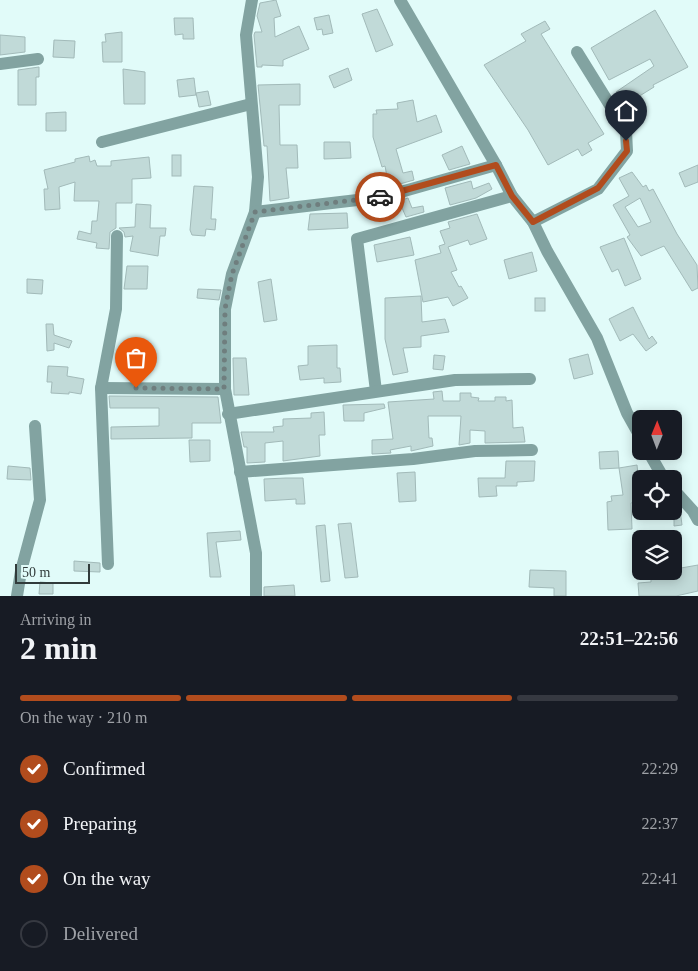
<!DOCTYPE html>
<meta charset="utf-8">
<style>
body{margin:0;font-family:"Times New Roman",serif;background:#20242c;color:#f1f3f6;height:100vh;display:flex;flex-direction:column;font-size:19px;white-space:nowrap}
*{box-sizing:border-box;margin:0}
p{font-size:16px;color:#9ea1a6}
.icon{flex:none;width:28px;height:28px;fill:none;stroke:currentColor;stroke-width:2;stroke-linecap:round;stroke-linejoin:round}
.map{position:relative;height:596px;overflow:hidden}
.drawer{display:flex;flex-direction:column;background:#171b24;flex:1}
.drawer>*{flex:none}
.needle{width:32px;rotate:1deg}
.controls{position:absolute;left:632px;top:410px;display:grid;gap:10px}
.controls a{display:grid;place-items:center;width:50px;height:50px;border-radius:8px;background:#171b24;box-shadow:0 2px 12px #0003;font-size:25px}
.scale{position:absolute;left:15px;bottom:12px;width:75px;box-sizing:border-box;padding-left:5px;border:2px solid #313b3b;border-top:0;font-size:14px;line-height:18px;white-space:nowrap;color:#313b3b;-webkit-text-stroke:4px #e1fbf9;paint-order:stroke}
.pin{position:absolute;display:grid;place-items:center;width:42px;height:42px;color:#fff;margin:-51px -21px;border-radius:50% 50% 50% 0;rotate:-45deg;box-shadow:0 0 5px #0007}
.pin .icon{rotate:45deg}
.courier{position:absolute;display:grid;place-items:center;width:50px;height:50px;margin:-25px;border:4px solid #b14c1d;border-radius:50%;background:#fff;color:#222;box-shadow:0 1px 6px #0007}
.overview em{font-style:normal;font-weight:600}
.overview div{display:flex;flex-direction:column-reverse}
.overview{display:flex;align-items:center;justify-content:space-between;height:85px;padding:0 20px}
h1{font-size:32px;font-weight:600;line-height:38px}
.bar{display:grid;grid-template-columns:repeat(4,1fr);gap:8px 5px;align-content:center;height:60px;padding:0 20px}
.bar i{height:6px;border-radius:4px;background:#363941}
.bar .active{background:#b14c1d}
.bar p{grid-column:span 4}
ol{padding:0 20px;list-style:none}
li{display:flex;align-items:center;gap:15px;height:55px}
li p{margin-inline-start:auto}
li .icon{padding:5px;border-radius:50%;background:#b14c1d;color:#fff;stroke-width:4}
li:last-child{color:#9ea1a6}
li i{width:28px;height:28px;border:2px solid #363941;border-radius:50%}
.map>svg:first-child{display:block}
.building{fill:#c1dad8;stroke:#a2bab9;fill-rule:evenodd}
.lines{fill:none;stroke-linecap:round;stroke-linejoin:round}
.minor{stroke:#82a3a1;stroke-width:12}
.done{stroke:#6f7e7e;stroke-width:5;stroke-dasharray:0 9}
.route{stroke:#b14c1d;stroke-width:6}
</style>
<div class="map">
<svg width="698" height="596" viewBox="0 0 698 596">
<rect width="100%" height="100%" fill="#e1fbf9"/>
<g class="building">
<polygon points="276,0 281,16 274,18 275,37 299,26 309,49 283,60 283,66 262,65 262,67 257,67 254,35 255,32 262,32 257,16 260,3"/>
<polygon points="377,9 393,45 376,52 362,14"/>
<polygon points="655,10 688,67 653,85 654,87 625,105 616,92 654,66 650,59 609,80 591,48"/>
<polygon points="329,15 333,33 323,35 322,29 317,30 314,18"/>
<polygon points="174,18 193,18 194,39 183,39 183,34 175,35"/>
<polygon points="545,21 550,29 541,34 604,134 588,143 592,150 582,156 578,149 548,165 528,130 484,65 526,41 521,34"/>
<polygon points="122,32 122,62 103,62 102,42 106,42 105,34"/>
<polygon points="0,35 25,37 25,52 0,55"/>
<polygon points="54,40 75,41 74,58 53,57"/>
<polygon points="39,67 39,77 36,77 36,105 18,105 18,70"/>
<polygon points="348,68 352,80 334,88 329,76"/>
<polygon points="123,69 145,72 145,104 124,104"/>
<polygon points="194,78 196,95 179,97 177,80"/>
<polygon points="300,84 300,105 279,105 280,145 297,145 298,168 286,168 289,198 270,201 267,146 264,146 258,85"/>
<polygon points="208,91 211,105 199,107 196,93"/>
<polygon points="413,100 417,122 436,115 442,132 396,149 403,173 412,171 414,180 389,187 385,166 382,167 373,137 373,114 377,114 376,110 398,109 397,103"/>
<polygon points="66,112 66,131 46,131 46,113"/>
<polygon points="324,142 350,142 351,158 324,159"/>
<polygon points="462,146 470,164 449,170 442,155"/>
<rect x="172" y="155" width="9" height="21"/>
<polygon points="89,156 90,162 95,160 97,166 111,166 111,161 149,157 151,178 132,179 132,203 116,203 116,228 110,232 109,249 96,248 97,243 77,239 79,231 91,234 92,221 97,221 99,201 74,201 75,182 59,187 60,209 45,210 44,189 48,189 44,170 75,162 75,159"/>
<polygon points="698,165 698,182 685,187 679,173"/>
<path d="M632,172L643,187L646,185L649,191L653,189L677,234L697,265L698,288L692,291L664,246L641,256L627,237L630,235L613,205L629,196L619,178ZM640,198L651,222L638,227L625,207Z"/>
<polygon points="471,181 473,189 489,183 492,189 476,198 450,205 445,188"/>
<polygon points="194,186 213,187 211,219 216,219 215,230 206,229 205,236 192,235 190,230"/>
<polygon points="408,198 412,208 423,206 424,212 406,217 399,201"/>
<polygon points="136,204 151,205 150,228 166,228 165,236 160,236 158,256 130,251 133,236 125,237 124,232 119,228 135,227"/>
<polygon points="347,213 348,228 308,230 310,214"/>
<polygon points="477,214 487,239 470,245 468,240 448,247 457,270 451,272 459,287 461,286 468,298 453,306 448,297 423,302 415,260 441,253 439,246 445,244 440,231 450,228 448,222"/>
<polygon points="410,237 414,255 377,262 374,245"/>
<polygon points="624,238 641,279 625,286 618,269 612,272 600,247"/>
<polygon points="532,252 537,271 509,279 504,260"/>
<polygon points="127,266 148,266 147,289 124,289"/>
<polygon points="27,279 43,280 42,294 27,293"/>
<polygon points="271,279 277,320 264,322 258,282"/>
<polygon points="198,289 221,290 219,300 197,298"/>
<polygon points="421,296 422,322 445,319 449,332 421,336 421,347 403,348 408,372 393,375 385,339 385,298"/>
<rect x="535" y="298" width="10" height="13"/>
<polygon points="633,307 649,339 652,336 657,343 646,351 633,334 620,341 609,319"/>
<polygon points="46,324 53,324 54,335 72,341 69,348 54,343 54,350 47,351"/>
<polygon points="337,345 337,368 340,368 341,382 324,383 324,378 300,380 298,366 308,365 308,346"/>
<polygon points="588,354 593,374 574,379 569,359"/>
<polygon points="434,355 445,356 443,370 433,369"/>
<polygon points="233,358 246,358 249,395 234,395"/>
<polygon points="48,366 68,367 67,376 84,379 81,394 69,392 69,394 51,393 52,382 47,382"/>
<polygon points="442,391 443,401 460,401 460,393 471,393 471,397 479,398 478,401 495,401 495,397 506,397 506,401 512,400 513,428 523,427 525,442 485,443 485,431 470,430 470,443 459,445 461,416 428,416 429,438 432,438 433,446 411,451 411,446 390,450 391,453 372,454 372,440 393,439 388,402 434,399 433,392"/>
<polygon points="109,396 218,397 221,423 192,423 192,438 111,439 111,427 159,426 159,408 110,408"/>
<polygon points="384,404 385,408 364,413 364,421 344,421 343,405"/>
<polygon points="324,412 325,435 319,435 320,456 283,461 283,441 265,443 265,462 247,463 247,447 244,447 241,432 274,432 273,427 283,426 283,419 311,418 311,413"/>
<polygon points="189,440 210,440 210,461 190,462"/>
<polygon points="618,451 619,468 600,469 599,452"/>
<polygon points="506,461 535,461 534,481 517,482 517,486 496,486 497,496 479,497 478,478 505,478"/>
<polygon points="637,465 641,501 631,503 632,529 608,530 607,502 612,501 611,496 623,495 619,468"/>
<polygon points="8,466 30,468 31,480 7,479"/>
<polygon points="415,472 416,501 399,502 397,473"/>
<polygon points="286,478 303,478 305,504 296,504 296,499 265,501 264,479"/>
<polygon points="674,502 680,509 682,525 674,526"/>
<polygon points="351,523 358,577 345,578 338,524"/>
<polygon points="325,525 330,581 321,582 316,526"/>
<polygon points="240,531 241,540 216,542 221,577 210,577 207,533"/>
<polygon points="674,543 681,543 681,568 698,565 698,591 676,596 639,596 638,583 651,582 651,571 674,571"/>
<polygon points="74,561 100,563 100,572 74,571"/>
<polygon points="530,570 566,571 566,596 554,596 554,588 529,587"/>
<polygon points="40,582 53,583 53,594 39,594"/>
<polygon points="294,585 295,596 264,596 264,587"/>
</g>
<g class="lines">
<g class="minor">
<polyline points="252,0 246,35 258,177 255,212 232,274 225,309 225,389 256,553 256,596"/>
<polyline points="400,0 496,165 512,196 533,222 547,251 597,338 627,413 641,438"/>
<polyline points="0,64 38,59"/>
<polyline points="102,142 251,104"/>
<polyline points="255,212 383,197 496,165"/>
<polyline points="533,222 598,189 627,151 626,131 577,52"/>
<polyline points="101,388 225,389"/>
<polyline points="376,391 357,239 512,196"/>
<polyline points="228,414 455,380 530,379"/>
<polyline points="648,451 664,479"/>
<polyline points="240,472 413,459 475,451 532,450"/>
<polyline points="674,490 693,511 698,520"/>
<polyline points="108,564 101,388 116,309 117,236"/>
<polyline points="17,596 21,571 40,500 35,426"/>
</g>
</g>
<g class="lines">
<polyline class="done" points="136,388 224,389 225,309 232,274 255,212 380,197"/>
<polyline class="route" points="380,197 496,165 512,196 533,222 598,188 627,151 626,141"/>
</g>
</svg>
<div class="controls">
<a><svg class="needle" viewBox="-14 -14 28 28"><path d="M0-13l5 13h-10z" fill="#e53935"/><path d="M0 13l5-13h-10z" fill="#9ea1a6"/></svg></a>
<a><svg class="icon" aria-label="locate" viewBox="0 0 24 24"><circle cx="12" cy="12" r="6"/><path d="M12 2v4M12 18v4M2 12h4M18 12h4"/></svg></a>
<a><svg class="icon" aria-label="layers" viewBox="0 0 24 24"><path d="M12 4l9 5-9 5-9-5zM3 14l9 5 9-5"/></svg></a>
</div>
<div class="scale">50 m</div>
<div class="pin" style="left:136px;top:388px;background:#ea580c"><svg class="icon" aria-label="bag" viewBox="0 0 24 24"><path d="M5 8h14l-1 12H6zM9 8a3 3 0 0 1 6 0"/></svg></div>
<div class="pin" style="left:626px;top:141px;background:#1f2937"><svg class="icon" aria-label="home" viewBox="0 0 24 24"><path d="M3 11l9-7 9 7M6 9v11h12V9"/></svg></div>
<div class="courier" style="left:380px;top:197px"><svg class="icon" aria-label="car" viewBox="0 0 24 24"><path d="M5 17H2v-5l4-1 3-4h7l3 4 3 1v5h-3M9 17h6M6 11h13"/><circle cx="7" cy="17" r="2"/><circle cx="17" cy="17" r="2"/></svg></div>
</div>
<section class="drawer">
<div class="overview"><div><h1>2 min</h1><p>Arriving in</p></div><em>22:51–22:56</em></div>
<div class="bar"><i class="active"></i><i class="active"></i><i class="active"></i><i></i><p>On the way · 210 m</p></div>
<ol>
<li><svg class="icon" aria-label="check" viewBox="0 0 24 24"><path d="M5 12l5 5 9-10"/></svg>Confirmed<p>22:29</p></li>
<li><svg class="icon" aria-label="check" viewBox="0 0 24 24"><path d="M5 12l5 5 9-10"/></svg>Preparing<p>22:37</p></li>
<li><svg class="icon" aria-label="check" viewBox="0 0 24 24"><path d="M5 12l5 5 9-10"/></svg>On the way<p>22:41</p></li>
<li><i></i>Delivered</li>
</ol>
</section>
